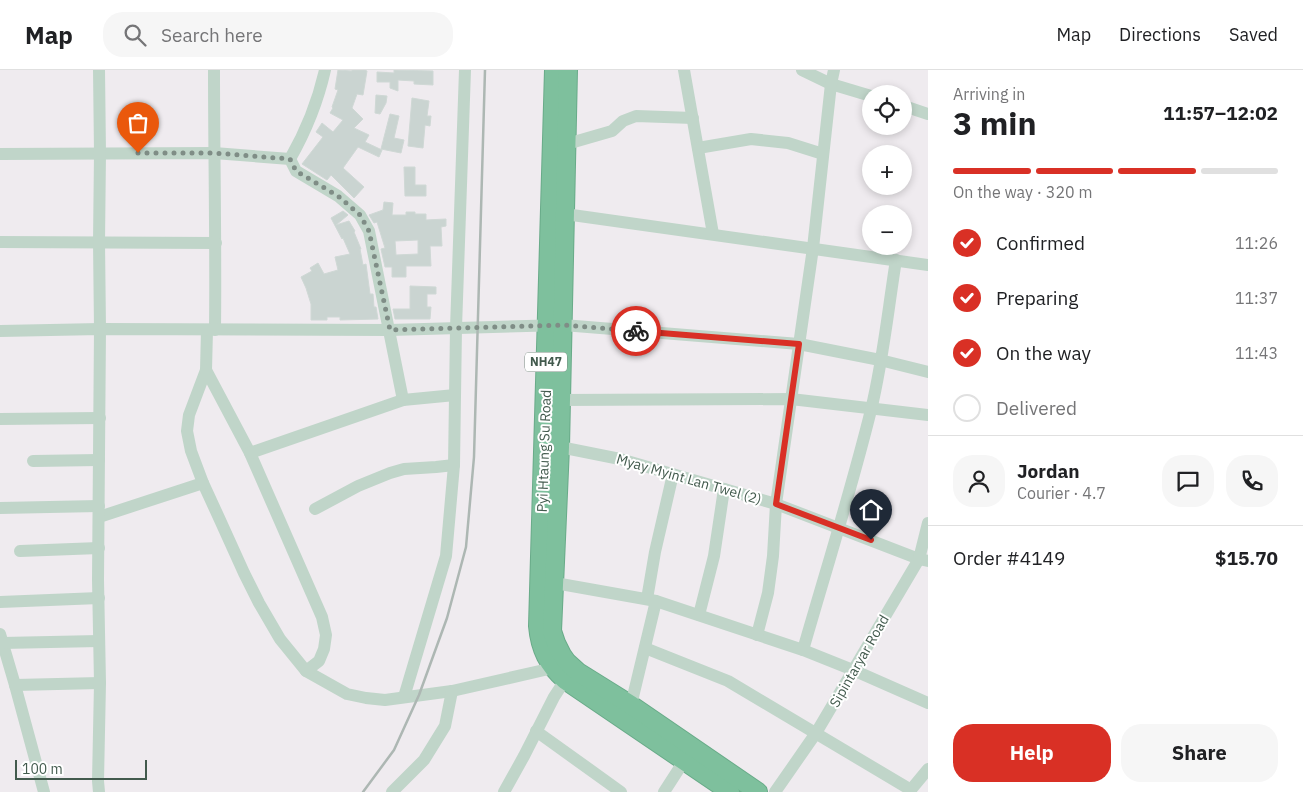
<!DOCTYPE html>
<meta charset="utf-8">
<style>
body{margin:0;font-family:"IBM Plex Sans",sans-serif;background:#f6f6f6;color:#202124;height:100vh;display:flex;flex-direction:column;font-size:19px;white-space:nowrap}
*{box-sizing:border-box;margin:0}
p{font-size:16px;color:#757577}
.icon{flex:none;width:28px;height:28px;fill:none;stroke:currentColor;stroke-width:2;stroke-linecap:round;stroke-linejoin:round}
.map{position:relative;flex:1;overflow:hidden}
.side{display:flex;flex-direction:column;background:#fff;width:375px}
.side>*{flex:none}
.fabs{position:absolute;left:862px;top:15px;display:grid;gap:10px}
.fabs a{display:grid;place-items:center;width:50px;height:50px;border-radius:50%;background:#fff;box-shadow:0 2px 8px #0003;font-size:25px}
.scale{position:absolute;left:15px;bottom:12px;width:132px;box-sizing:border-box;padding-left:5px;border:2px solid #425a4d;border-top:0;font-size:14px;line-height:18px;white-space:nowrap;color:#425a4d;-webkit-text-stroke:4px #fff;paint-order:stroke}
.pin{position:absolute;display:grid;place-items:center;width:42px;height:42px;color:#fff;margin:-51px -21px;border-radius:50% 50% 50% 0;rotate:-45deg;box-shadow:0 0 5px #0007}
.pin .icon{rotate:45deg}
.courier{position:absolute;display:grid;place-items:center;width:50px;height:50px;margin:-25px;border:4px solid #d93025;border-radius:50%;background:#fff;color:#222;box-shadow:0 1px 6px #0007}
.summary em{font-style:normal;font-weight:700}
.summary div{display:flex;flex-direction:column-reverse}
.summary{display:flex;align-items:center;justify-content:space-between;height:85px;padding:0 25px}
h1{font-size:32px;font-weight:700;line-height:38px}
.bar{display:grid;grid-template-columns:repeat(4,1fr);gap:8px 5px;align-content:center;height:60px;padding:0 25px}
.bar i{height:6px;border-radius:4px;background:#e0e0e0}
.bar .active{background:#d93025}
.bar p{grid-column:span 4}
.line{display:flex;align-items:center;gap:12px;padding:0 25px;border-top:1px solid #e0e0e0}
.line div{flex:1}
.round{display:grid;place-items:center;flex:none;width:52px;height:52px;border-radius:20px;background:#f6f6f6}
ol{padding:0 25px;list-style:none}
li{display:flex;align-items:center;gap:15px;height:55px}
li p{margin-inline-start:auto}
li .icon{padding:5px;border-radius:50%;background:#d93025;color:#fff;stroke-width:4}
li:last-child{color:#757577}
li i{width:28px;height:28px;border:2px solid #e0e0e0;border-radius:50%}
.action{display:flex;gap:10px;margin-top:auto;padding:10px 25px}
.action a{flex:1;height:58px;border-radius:20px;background:#d93025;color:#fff;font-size:20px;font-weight:700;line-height:58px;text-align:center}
.action a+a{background:#f6f6f6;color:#202124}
header{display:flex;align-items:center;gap:30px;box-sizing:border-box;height:70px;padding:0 25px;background:#fff;border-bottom:1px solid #e0e0e0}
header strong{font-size:24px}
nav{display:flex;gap:28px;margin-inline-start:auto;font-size:18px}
.search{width:350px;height:45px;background:#f6f6f6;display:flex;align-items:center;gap:12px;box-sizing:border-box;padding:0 18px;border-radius:20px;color:#757577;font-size:19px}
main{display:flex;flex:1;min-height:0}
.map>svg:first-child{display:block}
.building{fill:#cad4d1;stroke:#cfd8d5;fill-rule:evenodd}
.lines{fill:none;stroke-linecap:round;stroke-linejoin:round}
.highway-casing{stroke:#69ab89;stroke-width:20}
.minor{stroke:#c0d5c9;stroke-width:12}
.highway{stroke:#7ec09d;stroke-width:18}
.rail{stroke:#adb7b3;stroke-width:2.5}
.done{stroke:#7f8d86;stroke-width:5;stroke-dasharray:0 9}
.route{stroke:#d93025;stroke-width:6}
.labels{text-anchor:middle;stroke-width:4;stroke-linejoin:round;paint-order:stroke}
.shield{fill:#fff;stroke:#7b8c82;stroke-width:1}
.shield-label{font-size:12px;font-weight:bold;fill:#425a4d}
.street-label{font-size:14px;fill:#425a4d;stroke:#fff}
</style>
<header>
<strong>Map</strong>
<div class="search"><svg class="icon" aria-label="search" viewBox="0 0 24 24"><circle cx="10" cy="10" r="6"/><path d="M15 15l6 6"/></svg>Search here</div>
<nav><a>Map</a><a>Directions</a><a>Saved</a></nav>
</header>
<main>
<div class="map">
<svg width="928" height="722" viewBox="0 0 928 722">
<rect width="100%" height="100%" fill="#efebef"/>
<g class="building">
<polygon points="338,0 352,1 352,0 366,0 366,1 367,1 363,25 357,24 352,38 363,49 354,58 369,65 365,72 382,80 379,87 358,77 343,98 364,117 354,128 331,105 327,110 302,94 323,67 316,62 322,53 333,62 343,50 330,43 333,38 332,37 338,20 335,19"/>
<polygon points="394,0 433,1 433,15 414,14 414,11 398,10 398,21 390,18 390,12 377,12 377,2 394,3"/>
<polygon points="376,25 387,26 386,33 380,44 375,43"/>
<polygon points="412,28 429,31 427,46 431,46 430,56 425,55 423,78 408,76"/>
<polygon points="390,44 399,46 394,68 404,70 401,83 381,79"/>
<polygon points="404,97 415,97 415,115 426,115 426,126 405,126"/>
<path d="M384,132L393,133L392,145H406V142H415V144H426V150L446,149V156L441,157L442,176H430L431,196H406V207H392V197H385L381,179L385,178L377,152L374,153L369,145L383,140ZM418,170V184L396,185L395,171Z"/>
<polygon points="343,141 348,145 336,155 349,151 355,161 354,162 361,179 360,179 363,195 366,194 370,224 373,224 374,237 376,237 378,249 340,250 340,247 327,247 327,250 311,250 311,234 306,218 301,207 312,201 310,198 318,193 324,204 338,200 335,187 350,184 343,168 342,169 331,148"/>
<polygon points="410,216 436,217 436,224 427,224 427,237 431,237 430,249 395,249 393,239 410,239"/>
</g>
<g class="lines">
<defs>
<g id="highway">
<path d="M554,0L538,556C540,579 548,595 565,610L730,722"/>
<polyline points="568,0 560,377 552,561 556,573 562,585 567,592 578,602 631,635 758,722"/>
</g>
</defs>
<use href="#highway" class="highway-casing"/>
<g class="minor">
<path d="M214,0C214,87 216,173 215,260"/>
<polyline points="684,0 713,164"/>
<polyline points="802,0 831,14 871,26"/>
<polyline points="904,36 928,44"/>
<polyline points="560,76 612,61 623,51 636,46 693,48"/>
<polyline points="698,78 751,69 788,73 823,84"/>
<polyline points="0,84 214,83 290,89 296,101 338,126 360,145 369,161 403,330"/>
<path d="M290,89C306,61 318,31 325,0"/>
<polyline points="557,145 565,144 928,195"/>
<polyline points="0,172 216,173"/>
<polyline points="207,260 206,300 189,345 187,361 191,381 203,413 220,450 244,503 259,533 280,569 306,601 347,624 366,628 385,630 452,621 553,598"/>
<polyline points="0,261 100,259 390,260 563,255 799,274 880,290 928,302"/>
<polyline points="206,300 250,383 322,547 326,565 324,579 319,591 306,601"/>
<polyline points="561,330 791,329 928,345"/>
<polyline points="0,349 100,348"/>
<polyline points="560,377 620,389 776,434 919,489 928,491"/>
<polyline points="250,383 403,330 455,325"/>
<polyline points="33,391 99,390"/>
<polyline points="0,438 99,436"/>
<polyline points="315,439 358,416 390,403 404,399 436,397 454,395"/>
<polyline points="99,447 203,413"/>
<polyline points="20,481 99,478"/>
<polyline points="555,513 656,531 803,580 853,600 928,633"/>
<polyline points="647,529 655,482 673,404"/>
<polyline points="0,532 99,528"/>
<polyline points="699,545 714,486 724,419"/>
<polyline points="0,564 15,615 44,722"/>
<polyline points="757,565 768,523 773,486 776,434 813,178 831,14 834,0"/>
<polyline points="2,573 99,571"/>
<polyline points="645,578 728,611 911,720"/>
<path d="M803,580C826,500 851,421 871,340C883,291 888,240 896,190"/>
<polyline points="15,615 100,613"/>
<polyline points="404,627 446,486 454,395 456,258 465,0"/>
<polyline points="628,641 631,635 656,531"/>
<polyline points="536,661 621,722"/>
<polyline points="99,722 98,711 100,613 98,510 100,259 99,172 100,83 99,0"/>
<polyline points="392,722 424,690 445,656 452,621"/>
<polyline points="504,722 524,686 554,627 569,604"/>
<polyline points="664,722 684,691 691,685"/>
<polyline points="775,722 816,663 919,489 928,453"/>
<polyline points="909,722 928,699"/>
</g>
<use href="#highway" class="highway"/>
<polyline class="rail" points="363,722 394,680 419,625 447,548 466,477 474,387 485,0"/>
</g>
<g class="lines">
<polyline class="done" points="138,83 214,83 290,89 296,101 338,126 360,145 369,161 390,260 563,255 636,261"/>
<polyline class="route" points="636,261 799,274 776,434 871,470"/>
</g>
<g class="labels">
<rect class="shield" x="525" y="282.5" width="42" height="19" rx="4"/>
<g class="shield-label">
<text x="546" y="296">NH47</text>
</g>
<g class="street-label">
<text transform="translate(544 381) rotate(-88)" y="5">Pyi Htaung Su Road</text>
<text transform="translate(689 409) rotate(16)" y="5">Myay Myint Lan Twel (2)</text>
<text transform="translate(859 591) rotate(-60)" y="5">Sipintaryar Road</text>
</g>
</g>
</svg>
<div class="fabs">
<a><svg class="icon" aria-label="locate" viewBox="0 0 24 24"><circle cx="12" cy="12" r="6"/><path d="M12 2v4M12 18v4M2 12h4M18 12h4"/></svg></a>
<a>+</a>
<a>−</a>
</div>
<div class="scale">100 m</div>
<div class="pin" style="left:138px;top:83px;background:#ea580c"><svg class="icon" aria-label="bag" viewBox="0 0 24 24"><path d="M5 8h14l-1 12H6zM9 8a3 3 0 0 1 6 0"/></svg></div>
<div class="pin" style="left:871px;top:470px;background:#1f2937"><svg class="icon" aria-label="home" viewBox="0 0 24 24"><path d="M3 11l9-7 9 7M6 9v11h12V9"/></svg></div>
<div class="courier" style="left:636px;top:261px"><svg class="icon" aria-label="bike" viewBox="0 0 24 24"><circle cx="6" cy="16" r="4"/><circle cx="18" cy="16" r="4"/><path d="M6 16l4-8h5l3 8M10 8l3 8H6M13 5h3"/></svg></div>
</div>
<section class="side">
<div class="summary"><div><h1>3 min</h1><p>Arriving in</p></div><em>11:57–12:02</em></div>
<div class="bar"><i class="active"></i><i class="active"></i><i class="active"></i><i></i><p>On the way · 320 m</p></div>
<ol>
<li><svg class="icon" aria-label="check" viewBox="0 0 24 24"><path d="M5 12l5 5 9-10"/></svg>Confirmed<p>11:26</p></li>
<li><svg class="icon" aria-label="check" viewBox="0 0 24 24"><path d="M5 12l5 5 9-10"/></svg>Preparing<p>11:37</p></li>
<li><svg class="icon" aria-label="check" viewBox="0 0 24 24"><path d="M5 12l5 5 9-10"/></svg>On the way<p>11:43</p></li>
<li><i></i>Delivered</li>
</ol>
<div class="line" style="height:90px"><a class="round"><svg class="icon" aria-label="person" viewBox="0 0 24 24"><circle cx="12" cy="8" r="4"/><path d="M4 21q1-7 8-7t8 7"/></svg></a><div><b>Jordan</b><p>Courier · 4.7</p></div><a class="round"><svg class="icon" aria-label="chat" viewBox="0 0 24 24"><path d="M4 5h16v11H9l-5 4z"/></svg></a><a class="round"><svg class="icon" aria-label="phone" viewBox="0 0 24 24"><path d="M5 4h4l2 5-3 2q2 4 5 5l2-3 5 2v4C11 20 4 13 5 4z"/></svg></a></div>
<div class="line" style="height:65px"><div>Order #4149</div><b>$15.70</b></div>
<div class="action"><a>Help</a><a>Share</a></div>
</section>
</main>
